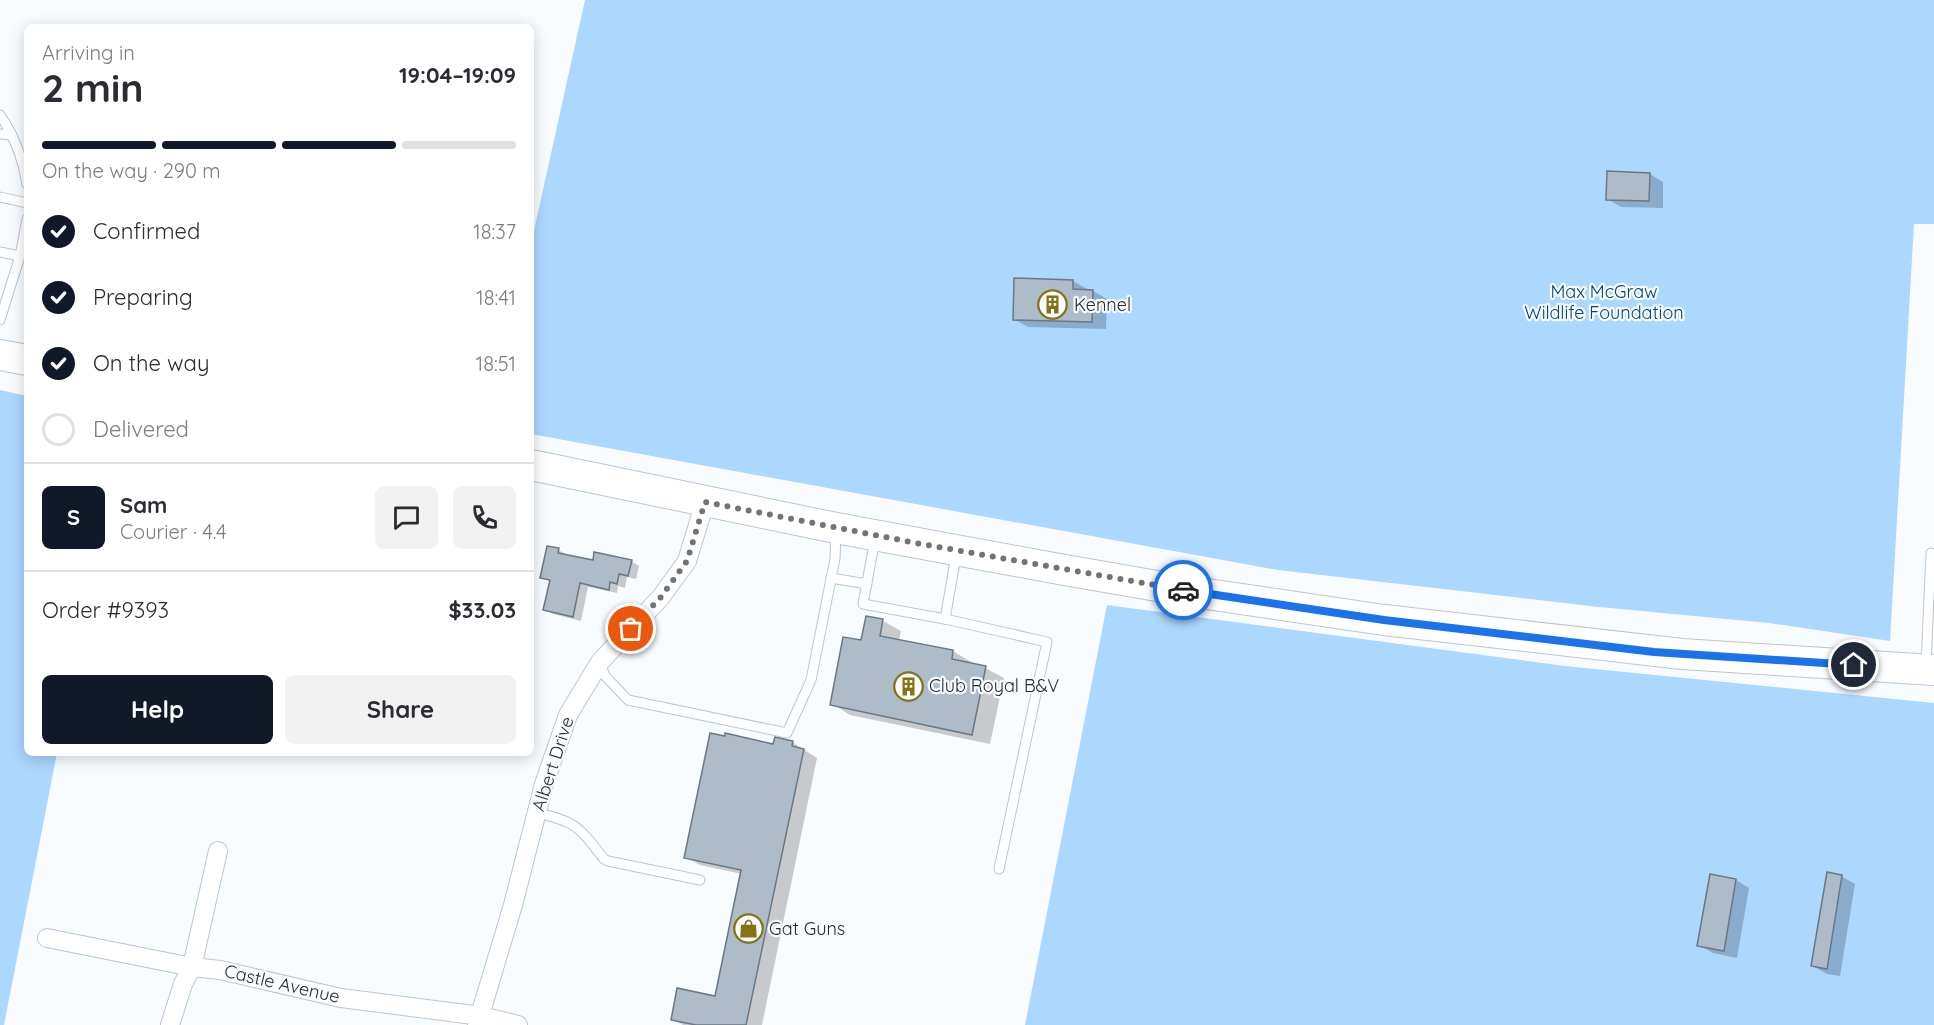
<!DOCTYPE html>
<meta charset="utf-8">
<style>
body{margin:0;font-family:Quicksand,sans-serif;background:#f2f2f3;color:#2b2b33;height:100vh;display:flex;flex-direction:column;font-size:22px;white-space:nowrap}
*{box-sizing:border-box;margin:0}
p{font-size:20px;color:#7c7c81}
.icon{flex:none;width:33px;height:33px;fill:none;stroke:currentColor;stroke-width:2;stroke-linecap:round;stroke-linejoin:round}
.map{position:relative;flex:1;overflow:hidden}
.drawer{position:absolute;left:24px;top:24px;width:510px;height:732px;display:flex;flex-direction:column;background:#fff;border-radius:9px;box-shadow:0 3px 15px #0003}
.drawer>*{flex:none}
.pin{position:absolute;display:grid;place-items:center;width:51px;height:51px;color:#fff;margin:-26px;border:3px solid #fff;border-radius:50%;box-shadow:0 2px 6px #0007}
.courier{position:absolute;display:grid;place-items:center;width:60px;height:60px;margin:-30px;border:4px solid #1a73e8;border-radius:50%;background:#fff;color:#222;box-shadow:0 2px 8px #0007}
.summary em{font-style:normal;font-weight:800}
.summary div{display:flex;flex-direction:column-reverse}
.summary{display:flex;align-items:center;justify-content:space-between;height:102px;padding:0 18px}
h1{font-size:39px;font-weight:800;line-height:45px}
.bar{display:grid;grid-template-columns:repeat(4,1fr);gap:9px 6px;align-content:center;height:72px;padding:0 18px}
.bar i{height:8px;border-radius:4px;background:#e1e1e2}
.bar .on{background:#111827}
.bar p{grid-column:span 4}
.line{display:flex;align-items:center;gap:15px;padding:0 18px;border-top:2px solid #e1e1e2}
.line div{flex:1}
.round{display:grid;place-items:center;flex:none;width:63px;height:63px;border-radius:9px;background:#f2f2f3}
ol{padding:0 18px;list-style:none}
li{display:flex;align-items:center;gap:18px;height:66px}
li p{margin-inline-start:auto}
li .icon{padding:6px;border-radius:50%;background:#111827;color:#fff;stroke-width:4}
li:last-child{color:#7c7c81}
li i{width:33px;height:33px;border:3px solid #e1e1e2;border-radius:50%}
.cta{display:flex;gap:12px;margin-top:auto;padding:12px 18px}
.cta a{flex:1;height:69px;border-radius:9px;background:#111827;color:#fff;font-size:24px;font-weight:800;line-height:69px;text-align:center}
.cta a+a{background:#f2f2f3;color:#2b2b33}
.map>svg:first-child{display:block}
.green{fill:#acd7ff}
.shadow{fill:#0003}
.building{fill:#aebcca;stroke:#6b7884;stroke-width:1.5}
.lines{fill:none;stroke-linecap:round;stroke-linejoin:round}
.lane-casing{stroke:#b8c6d4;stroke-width:11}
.street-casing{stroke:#b8c6d4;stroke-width:20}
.primary-casing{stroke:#b8c6d4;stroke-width:32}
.lane{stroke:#fff;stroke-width:9}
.street{stroke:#fff;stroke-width:18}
.primary{stroke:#fff;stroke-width:30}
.done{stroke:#707479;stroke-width:6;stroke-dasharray:0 10.8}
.route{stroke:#1a73e8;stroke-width:8}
.labels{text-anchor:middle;stroke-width:4.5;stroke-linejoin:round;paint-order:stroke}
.park-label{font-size:18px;fill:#024472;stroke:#f9fcff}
.poi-label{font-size:18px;fill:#262b31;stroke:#f9fcff;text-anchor:start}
.street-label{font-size:18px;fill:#262b31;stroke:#f9fcff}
</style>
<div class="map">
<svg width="1934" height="1025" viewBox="0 0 1934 1025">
<rect width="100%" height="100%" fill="#f9fcff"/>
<g class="green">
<polygon points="585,0 1934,0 1934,224 1914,224 1890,641 1769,623 1599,607 1278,570 531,434 531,244"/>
<polygon points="0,390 27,396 27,753 57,753 4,1025 0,1025"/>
<polygon points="1107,605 1565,666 1934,703 1934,1025 1025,1025"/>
</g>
<g class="shadow">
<polygon points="1650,174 1663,182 1663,208 1621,207 1607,199"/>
<polygon points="1073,281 1087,289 1086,291 1093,291 1107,299 1106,329 1028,327 1014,319"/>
<polygon points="531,546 534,548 531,562"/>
<polygon points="558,550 566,554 566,556 594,562 631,561 639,566 636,579 627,577 625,588 618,586 617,593 588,587 581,621 553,614 545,609 551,582 542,577"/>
<polygon points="867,618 883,621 901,631 899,641 953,651 971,662 971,665 985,668 1004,678 990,744 850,715 832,704 862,642"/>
<polygon points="792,742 817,758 762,1025 683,1025 672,1019 716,998 742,874 700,865 686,857 775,745"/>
<polygon points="1841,876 1855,884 1840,976 1827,974 1813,966"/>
<polygon points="1736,880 1749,888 1737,958 1713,953 1699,945"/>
</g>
<g class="building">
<polygon points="1607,171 1650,173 1649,201 1606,200"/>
<polygon points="1014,278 1073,280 1073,289 1093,290 1092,322 1013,320"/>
<polygon points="547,546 559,548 558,553 593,560 594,552 632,560 628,576 619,574 617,584 610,582 609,590 580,583 573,617 543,610 550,580 540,578"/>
<polygon points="866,616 883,619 880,636 953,650 952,659 986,666 972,735 830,705 843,637 861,640"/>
<polygon points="710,733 725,736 725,733 773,744 775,737 788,740 793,741 792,746 804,749 746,1025 696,1025 671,1020 677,988 715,996 741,870 684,858"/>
<polygon points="1827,872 1842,875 1827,969 1811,966"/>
<polygon points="1710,874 1736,879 1724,951 1697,946"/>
</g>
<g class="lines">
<defs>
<g id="lane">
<path d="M0,115C15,137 23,158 27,184"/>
<polyline points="0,134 12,135"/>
<polyline points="0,197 27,203"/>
<polyline points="0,252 20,256"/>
<polyline points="0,320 20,256 27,219"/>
<polyline points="875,539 863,604 945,619 956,556"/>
<polyline points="831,578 867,584"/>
<polyline points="945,619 1047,642 999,869"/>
<polyline points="600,662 605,676 628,700 787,733 811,680 835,559 836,533"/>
<polyline points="1926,664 1931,553"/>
<path d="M537,813C576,821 580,828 604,859L608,861L700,880"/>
</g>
<g id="street">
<polyline points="47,938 192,967 220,970 341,998 481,1016 518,1025"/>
<polyline points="170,1025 183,984 192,967 218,851"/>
<polyline points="477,1025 513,905 544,784 568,715 600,662 661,597 687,561 705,502"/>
</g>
<g id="primary">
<polyline points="0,355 27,360"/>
<polyline points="531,465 836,528 1059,569 1180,590 1384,620 1682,654 1934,670"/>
</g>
</defs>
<use href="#lane" class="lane-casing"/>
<use href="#street" class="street-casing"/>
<use href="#primary" class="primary-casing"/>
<use href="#lane" class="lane"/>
<use href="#street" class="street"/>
<use href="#primary" class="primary"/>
</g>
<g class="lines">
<polyline class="done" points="631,629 661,597 687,561 705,502 916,543 1183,590"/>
<polyline class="route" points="1183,590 1384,620 1654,652 1854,665"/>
</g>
<defs>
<symbol id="building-ring" viewBox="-11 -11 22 22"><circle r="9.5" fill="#f9fcff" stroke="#867315" stroke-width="1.5"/><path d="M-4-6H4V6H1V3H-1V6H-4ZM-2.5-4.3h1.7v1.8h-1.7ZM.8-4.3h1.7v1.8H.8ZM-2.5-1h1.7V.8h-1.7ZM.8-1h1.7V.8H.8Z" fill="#867315"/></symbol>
<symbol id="shop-ring" viewBox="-11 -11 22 22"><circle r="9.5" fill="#f9fcff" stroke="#867315" stroke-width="1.5"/><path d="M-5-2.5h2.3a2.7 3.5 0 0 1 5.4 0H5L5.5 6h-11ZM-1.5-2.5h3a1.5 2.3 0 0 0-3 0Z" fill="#867315"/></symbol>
</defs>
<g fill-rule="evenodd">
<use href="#building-ring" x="1036" y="288" width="33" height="33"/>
<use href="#building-ring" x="892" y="670" width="33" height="33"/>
<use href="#shop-ring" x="732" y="912" width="33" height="33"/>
</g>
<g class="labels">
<g class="park-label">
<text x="1604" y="298">Max McGraw<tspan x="1604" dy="21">Wildlife Foundation</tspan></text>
</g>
<g class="poi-label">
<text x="1074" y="311">Kennel</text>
<text x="929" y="692">Club Royal B&amp;V</text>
<text x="769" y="935">Gat Guns</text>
</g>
<g class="street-label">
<text transform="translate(553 764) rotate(-72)" y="6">Albert Drive</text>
<text transform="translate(282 984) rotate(13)" y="6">Castle Avenue</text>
</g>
</g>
</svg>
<div class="pin" style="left:631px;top:629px;background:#ea580c"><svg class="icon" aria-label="bag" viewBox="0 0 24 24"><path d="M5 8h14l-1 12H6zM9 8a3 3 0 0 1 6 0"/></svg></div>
<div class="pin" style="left:1854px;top:665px;background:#1f2937"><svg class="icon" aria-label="home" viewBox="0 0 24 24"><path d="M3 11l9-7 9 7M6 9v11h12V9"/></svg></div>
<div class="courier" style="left:1183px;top:590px"><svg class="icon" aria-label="car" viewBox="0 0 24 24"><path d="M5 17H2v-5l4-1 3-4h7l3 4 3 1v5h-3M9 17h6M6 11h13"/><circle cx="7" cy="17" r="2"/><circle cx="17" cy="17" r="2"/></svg></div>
<section class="drawer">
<div class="summary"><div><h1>2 min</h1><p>Arriving in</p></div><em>19:04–19:09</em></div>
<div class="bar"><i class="on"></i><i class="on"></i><i class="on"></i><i></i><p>On the way · 290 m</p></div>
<ol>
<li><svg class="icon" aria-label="check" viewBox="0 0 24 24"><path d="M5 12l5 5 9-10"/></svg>Confirmed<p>18:37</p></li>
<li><svg class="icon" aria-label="check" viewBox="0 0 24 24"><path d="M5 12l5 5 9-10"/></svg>Preparing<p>18:41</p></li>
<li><svg class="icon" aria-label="check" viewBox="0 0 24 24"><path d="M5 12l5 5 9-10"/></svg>On the way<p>18:51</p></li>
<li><i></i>Delivered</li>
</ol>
<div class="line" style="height:108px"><b class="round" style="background:#111827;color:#fff">S</b><div><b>Sam</b><p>Courier · 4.4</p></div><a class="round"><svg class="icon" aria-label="chat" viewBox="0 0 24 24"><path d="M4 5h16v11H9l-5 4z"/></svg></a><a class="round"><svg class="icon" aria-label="phone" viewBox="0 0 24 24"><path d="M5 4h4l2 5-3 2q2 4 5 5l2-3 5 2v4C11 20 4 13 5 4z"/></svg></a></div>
<div class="line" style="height:78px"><div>Order #9393</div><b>$33.03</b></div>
<div class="cta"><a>Help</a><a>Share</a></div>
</section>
</div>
